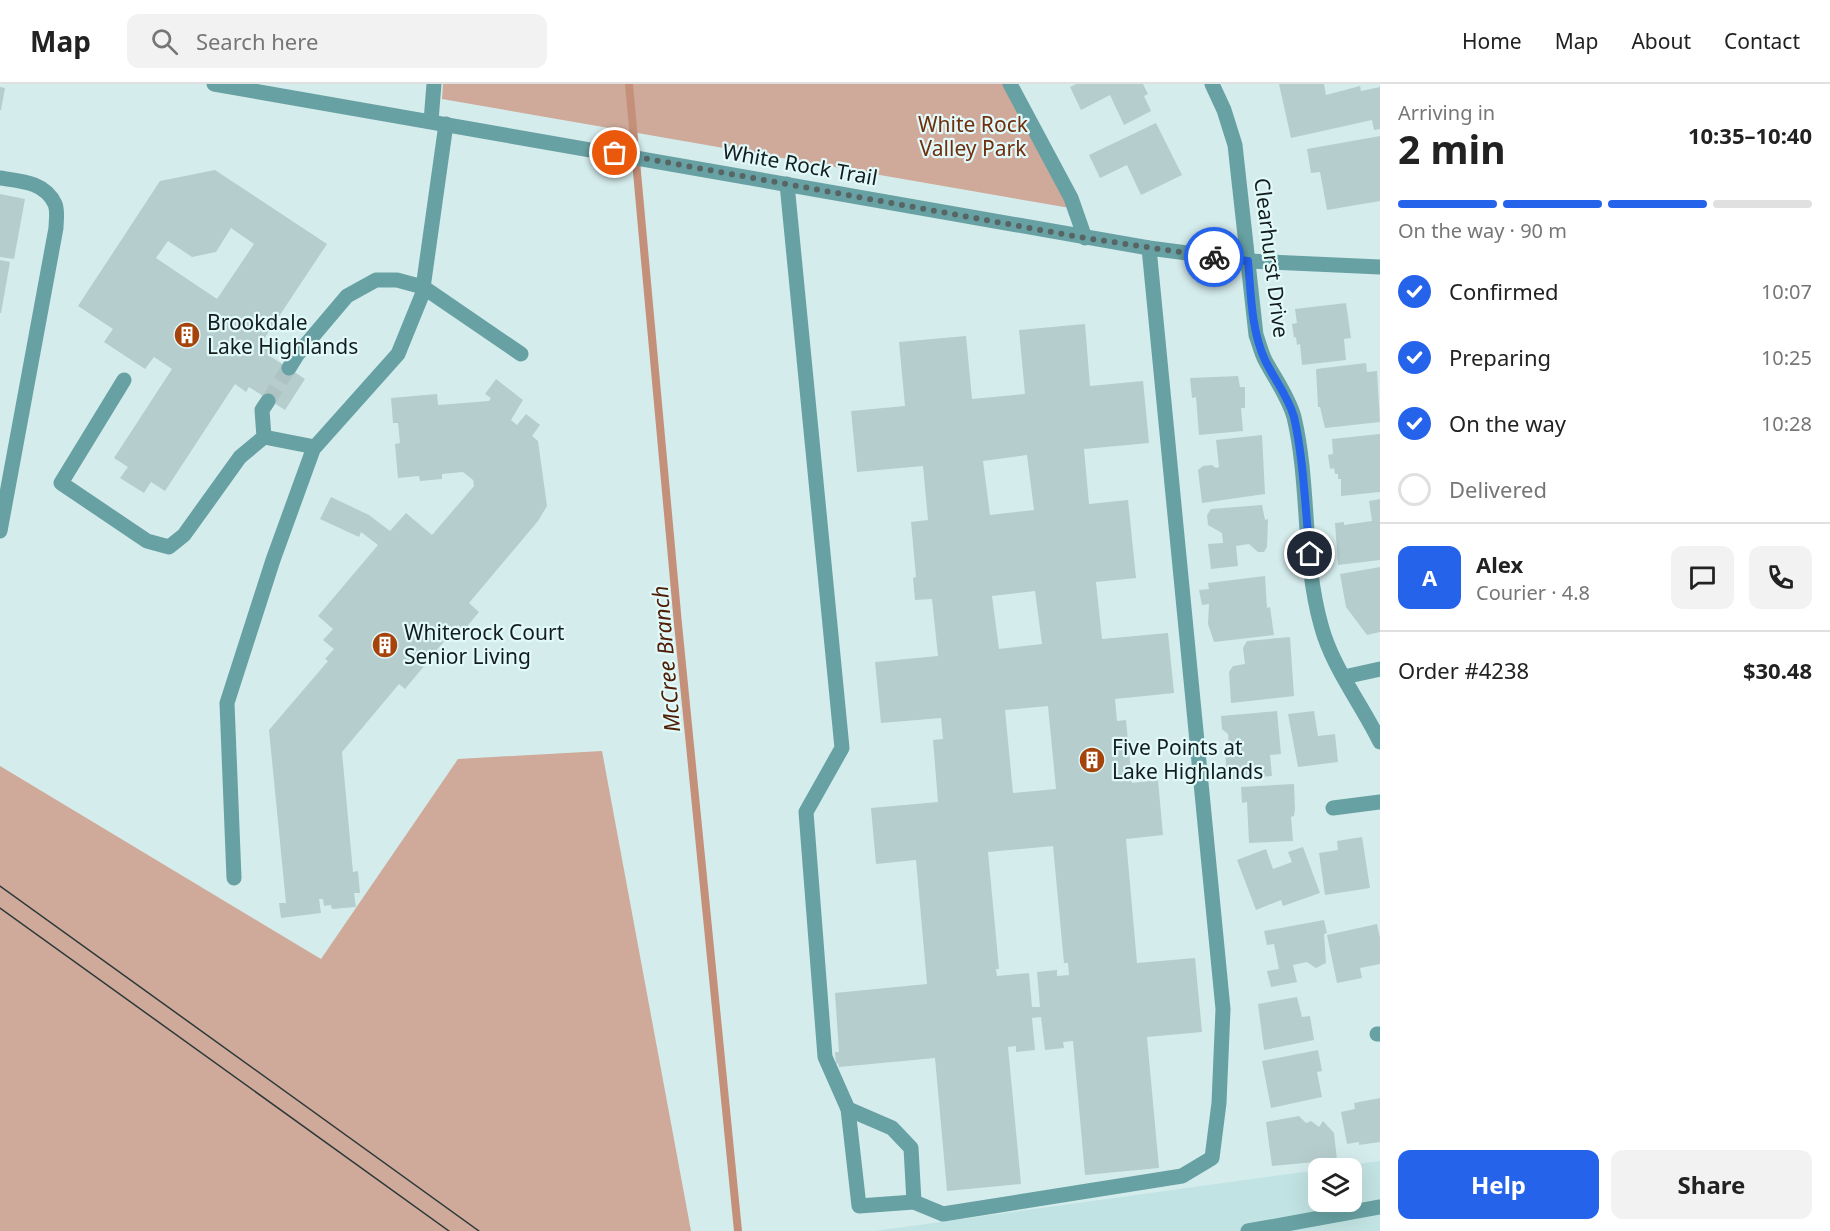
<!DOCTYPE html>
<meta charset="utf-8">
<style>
body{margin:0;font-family:"Noto Sans",sans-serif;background:#f2f2f2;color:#222;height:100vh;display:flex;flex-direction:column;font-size:22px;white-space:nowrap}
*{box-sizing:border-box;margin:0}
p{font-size:20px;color:#767676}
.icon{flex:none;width:33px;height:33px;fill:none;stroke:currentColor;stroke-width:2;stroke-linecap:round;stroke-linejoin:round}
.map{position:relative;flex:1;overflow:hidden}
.panel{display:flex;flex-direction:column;background:#fff;width:450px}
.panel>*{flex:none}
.tools{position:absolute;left:1308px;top:1074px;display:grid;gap:12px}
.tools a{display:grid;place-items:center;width:54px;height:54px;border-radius:12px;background:#fff;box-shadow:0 6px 24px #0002;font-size:30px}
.pin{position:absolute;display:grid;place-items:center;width:51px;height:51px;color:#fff;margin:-26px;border:3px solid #fff;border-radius:50%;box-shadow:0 2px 6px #0007}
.courier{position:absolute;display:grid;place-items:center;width:60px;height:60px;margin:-30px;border:4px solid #2563eb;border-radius:50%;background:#fff;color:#222;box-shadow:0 2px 8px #0007}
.head em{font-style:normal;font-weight:700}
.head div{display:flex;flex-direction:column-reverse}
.head{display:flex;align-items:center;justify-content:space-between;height:102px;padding:0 18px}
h1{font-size:39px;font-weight:700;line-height:45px}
.bar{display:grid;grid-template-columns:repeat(4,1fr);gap:9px 6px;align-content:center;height:72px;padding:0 18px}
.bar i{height:8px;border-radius:4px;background:#e0e0e0}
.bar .active{background:#2563eb}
.bar p{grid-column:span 4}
.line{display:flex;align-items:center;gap:15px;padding:0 18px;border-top:2px solid #e0e0e0}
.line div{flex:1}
.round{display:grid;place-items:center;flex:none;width:63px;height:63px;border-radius:12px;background:#f2f2f2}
ol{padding:0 18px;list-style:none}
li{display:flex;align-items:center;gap:18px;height:66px}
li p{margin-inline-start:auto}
li .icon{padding:6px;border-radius:50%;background:#2563eb;color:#fff;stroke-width:4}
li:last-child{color:#767676}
li i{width:33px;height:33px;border:3px solid #e0e0e0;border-radius:50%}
.primary-button{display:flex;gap:12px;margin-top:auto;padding:12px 18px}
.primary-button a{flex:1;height:69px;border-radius:12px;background:#2563eb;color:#fff;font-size:24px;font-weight:700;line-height:69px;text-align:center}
.primary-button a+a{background:#f2f2f2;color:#222}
header{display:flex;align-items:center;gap:36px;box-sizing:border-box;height:84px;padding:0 30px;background:#fff;border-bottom:2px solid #e0e0e0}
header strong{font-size:28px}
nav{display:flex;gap:33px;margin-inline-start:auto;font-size:21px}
.search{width:420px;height:54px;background:#f2f2f2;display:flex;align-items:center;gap:15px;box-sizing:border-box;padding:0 21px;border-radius:12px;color:#767676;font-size:22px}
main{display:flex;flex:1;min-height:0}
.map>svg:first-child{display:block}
.built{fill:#c2e3e3}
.green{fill:#cfaa9a}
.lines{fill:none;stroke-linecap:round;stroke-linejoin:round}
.stream{stroke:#c59079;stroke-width:8}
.building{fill:#b6cdce;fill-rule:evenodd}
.minor-tunnel{stroke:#aec3c3;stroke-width:15;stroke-dasharray:15 8;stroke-linecap:butt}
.minor{stroke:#68a1a3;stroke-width:15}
.tram{stroke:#2d3838;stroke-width:1.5}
.done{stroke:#586565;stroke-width:6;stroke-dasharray:0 10.8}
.route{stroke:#2563eb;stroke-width:8}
.labels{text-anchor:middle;stroke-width:4.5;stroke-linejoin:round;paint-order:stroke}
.park-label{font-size:21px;fill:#6f2e0c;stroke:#e2f9fa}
.street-label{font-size:21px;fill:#141d1d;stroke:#e2f9fa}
.poi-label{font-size:21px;fill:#141d1d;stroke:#e2f9fa;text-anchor:start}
.water-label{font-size:22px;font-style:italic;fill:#4e1d04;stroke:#e2f9fa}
</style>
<header>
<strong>Map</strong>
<div class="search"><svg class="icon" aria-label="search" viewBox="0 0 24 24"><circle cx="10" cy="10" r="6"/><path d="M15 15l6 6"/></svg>Search here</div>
<nav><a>Home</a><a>Map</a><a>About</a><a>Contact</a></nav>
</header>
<main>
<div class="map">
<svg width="1380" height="1147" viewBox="0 0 1380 1147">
<rect width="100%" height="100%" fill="#d5ecec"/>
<polygon class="built" points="1380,1077 1380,1147 875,1147 1318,1086 1318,1118 1352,1118 1352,1084 1327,1084"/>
<g class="green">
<polygon points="443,0 1008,0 1070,124 442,15"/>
<polygon points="602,667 691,1147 0,1147 0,682 321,875 458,675"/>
</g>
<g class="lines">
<polyline class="stream" points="629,0 678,540 738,1147"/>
</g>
<g class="building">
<polygon points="1076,0 1143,0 1148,10 1144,12 1151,27 1124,41 1110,11 1081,26 1070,3"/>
<polygon points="1279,0 1324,0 1326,11 1360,2 1361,7 1380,3 1380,45 1374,46 1372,36 1291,54"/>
<polygon points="0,3 5,4 1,26 0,26"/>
<polygon points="1156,39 1182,91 1141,111 1127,81 1100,94 1089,71"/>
<polygon points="1380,52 1380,117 1327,126 1320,88 1311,89 1307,65"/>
<path d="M215,86L327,160L262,258L274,266L270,272L305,295L285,326L249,303L246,308L235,300L165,407L151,398L144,409L120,394L128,383L114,374L172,285L154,273L145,285L104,258L113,245L78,222L160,97ZM231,144L254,160L217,215L156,174L168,157L192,173L216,168Z"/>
<polygon points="0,110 25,115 14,175 0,173"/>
<polygon points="0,176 10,178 1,229 0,229"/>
<polygon points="1346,219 1351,254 1344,255 1346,276 1302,281 1300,260 1297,261 1296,253 1294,254 1292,240 1297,239 1295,225"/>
<path d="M1085,240L1090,302L1143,297L1149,359L1084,365L1089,420L1128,416L1136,494L1096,498L1102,555L1168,549L1174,609L1115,615L1117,637L1126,636L1132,699L1158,696L1163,751L1126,755L1137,879L1195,874L1202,948L1147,953L1159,1084L1085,1091L1073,957L1063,958L1064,964L1045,966L1041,933L1032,934L1035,966L1016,968V962L1008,963L1021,1100L947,1107L935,974L839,983L838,979L836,980L835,968H839L835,909L927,900L916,776L876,780L871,724L938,718L933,656L943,655L941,634L881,639L875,578L938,572L932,515L915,516L913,494L916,493L911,438L928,436L923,382L857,388L851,327L905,322L899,258L966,252L972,315L1025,310L1019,246ZM1027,371L1034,426L990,431L983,377ZM1035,507L1042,560L999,565L992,512ZM1048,622L1056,705L1013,709L1005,626ZM1053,762L1064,879H1068L1069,891L1057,892V886L1037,888L1040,923H1032L1029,889L997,892L996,885H999L988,768Z"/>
<polygon points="1366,279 1367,288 1377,287 1380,338 1325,344 1320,323 1318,323 1316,285"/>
<polygon points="1238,292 1240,303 1245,303 1245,324 1241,324 1243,347 1199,351 1196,313 1192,314 1190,294"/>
<polygon points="496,295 523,316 511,336 517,341 526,330 540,341 532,352 538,357 547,422 538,437 469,519 479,528 464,546 458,541 430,574 425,570 420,576 425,581 405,605 399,600 342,668 353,788 358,787 360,809 354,809 356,823 332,825 331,821 324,822 323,815 319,815 321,829 281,834 279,819 286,819 269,646 328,577 325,575 334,565 323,556 333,545 318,532 378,461 361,448 359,453 320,435 331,413 369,431 390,447 406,429 432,451 474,402 473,396 463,388 442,390 442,395 420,397 419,392 398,394 395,360 400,359 398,339 393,339 391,314 437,310 438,321 489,317 491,314 485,310"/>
<polygon points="1380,350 1380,408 1341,412 1341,395 1338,395 1338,390 1335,390 1334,384 1330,385 1328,371 1333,370 1332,355"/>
<polygon points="1262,351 1265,410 1202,419 1198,386 1203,382 1212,381 1216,384 1219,383 1216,356"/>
<polygon points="1380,415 1380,476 1338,481 1335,439 1344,438 1344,441 1372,437 1369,417"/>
<polygon points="1262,421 1265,436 1268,435 1267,463 1264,468 1258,468 1249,460 1236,462 1238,482 1211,485 1208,460 1223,459 1222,449 1208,441 1207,431 1211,425"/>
<polygon points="1380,483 1380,548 1367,551 1346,523 1340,490"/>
<polygon points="1265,492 1267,524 1270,523 1274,551 1214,558 1208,540 1209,520 1202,521 1199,506 1209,505 1208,499"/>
<polygon points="1290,553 1294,612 1231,619 1229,588 1233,582 1245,580 1243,564 1247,557"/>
<polygon points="1277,627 1281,670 1270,671 1272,692 1227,696 1225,664 1229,664 1228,650 1222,645 1221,632"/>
<polygon points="1314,627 1318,652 1335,650 1338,678 1298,683 1288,630"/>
<polygon points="1294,700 1295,725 1294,732 1291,733 1293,757 1249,759 1247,718 1242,719 1241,703"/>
<polygon points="1362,753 1370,804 1325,811 1319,769 1338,766 1337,757"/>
<polygon points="1303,763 1320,809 1283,822 1281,816 1256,826 1237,776 1266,765 1273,785 1292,778 1288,768"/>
<polygon points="1324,836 1327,849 1324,850 1326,879 1316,884 1307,878 1293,881 1297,898 1271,903 1267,887 1279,885 1274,860 1267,861 1264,847"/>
<polygon points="1377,840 1380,854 1380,880 1360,884 1362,894 1337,899 1327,851"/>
<polygon points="1297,913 1302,933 1310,932 1314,956 1264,966 1258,920"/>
<polygon points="1318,966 1322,987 1317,988 1322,1013 1271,1024 1262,977"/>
<polygon points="1380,1014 1380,1058 1359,1061 1359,1058 1347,1060 1341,1028 1355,1025 1354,1019"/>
<polygon points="1299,1032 1306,1039 1311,1037 1319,1043 1323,1037 1334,1049 1337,1076 1272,1082 1266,1038"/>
</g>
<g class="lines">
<polyline class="minor-tunnel" points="268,317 289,284"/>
<g class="minor">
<polyline points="214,0 1149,164 1248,177 1380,183"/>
<polyline points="1010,0 1071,114 1085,154"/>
<path d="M1212,0L1224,26L1235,61L1256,251C1259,259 1261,268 1265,276C1275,295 1288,312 1294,333C1310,401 1302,473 1321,541C1332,583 1361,619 1380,658"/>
<polyline points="431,37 434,0"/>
<path d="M0,94C21,97 45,98 55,120C58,127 56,137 56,144L0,447"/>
<polyline points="787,100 842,664 806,728 825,973 848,1025 859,1122 914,1118 943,1130 1182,1092 1212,1074 1219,1019 1223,925 1149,164"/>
<polyline points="289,284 297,271 347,212 376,196 397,196 423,203 521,270"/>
<polyline points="124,296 61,399 147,457 169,463 184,451 240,373 264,353 315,363 398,270 422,211 446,40"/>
<polyline points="264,353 262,326 268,317"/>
<polyline points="1344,593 1380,585"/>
<polyline points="1333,724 1380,718"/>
<polyline points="234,794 227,619 273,476 314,363"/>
<polyline points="1377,950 1380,950"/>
<polyline points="848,1025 892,1044 911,1064 914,1118"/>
<polyline points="1248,1147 1380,1123"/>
</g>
<g class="tram">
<polyline points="0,802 479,1147"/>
<polyline points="0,824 449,1147"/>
</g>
</g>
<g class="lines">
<polyline class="done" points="615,69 1085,154 1214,173"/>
<path class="route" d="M1214,173L1248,177C1251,209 1251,246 1265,276C1274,295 1288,312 1294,333C1304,377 1305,425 1310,470"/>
</g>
<defs>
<symbol id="building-disc" viewBox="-11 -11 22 22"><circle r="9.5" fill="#a6430a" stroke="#e2f9fa"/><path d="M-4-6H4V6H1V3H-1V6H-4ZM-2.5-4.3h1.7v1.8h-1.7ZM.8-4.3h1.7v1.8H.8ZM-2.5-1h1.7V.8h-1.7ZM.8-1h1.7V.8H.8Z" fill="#fff"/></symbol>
</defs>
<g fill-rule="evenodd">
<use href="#building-disc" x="172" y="236" width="30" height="30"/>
<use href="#building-disc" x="370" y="546" width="30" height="30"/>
<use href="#building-disc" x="1077" y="661" width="30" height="30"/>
</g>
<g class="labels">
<g class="park-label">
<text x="973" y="48">White Rock<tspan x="973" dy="24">Valley Park</tspan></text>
</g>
<g class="street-label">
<text transform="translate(800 81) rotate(10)" y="7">White Rock Trail</text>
<text transform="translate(1271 174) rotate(83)" y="7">Clearhurst Drive</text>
</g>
<g class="poi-label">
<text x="207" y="246">Brookdale<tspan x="207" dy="24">Lake Highlands</tspan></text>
<text x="404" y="556">Whiterock Court<tspan x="404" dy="24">Senior Living</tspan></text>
<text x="1112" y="671">Five Points at<tspan x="1112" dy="24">Lake Highlands</tspan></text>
</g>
<g class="water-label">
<text transform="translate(666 575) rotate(-95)" y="8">McCree Branch</text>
</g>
</g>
</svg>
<div class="tools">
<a><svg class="icon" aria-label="layers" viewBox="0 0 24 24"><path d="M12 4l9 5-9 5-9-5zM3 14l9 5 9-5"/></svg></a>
</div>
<div class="pin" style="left:615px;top:69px;background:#ea580c"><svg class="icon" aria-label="bag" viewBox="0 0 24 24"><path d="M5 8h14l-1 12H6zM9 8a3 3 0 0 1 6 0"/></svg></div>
<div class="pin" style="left:1310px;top:470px;background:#1f2937"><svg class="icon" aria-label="home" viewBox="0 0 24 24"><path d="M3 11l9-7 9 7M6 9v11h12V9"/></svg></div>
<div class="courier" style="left:1214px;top:173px"><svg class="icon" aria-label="bike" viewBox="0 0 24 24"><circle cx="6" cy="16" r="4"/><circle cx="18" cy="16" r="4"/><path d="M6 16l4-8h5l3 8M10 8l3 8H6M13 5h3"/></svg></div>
</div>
<section class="panel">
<div class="head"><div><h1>2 min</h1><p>Arriving in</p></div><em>10:35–10:40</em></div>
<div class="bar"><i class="active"></i><i class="active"></i><i class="active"></i><i></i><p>On the way · 90 m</p></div>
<ol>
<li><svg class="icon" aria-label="check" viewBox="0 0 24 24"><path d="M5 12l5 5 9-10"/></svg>Confirmed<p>10:07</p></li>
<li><svg class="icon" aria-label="check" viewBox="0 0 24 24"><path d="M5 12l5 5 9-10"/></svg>Preparing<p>10:25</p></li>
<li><svg class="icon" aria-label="check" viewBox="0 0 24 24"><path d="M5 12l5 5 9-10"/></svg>On the way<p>10:28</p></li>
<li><i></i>Delivered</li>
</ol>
<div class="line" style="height:108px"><b class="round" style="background:#2563eb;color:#fff">A</b><div><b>Alex</b><p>Courier · 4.8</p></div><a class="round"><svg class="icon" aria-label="chat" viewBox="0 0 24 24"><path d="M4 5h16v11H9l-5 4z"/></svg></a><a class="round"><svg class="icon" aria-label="phone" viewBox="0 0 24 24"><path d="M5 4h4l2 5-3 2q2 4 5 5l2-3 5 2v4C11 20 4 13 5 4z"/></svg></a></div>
<div class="line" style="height:78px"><div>Order #4238</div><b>$30.48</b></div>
<div class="primary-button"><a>Help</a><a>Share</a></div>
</section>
</main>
